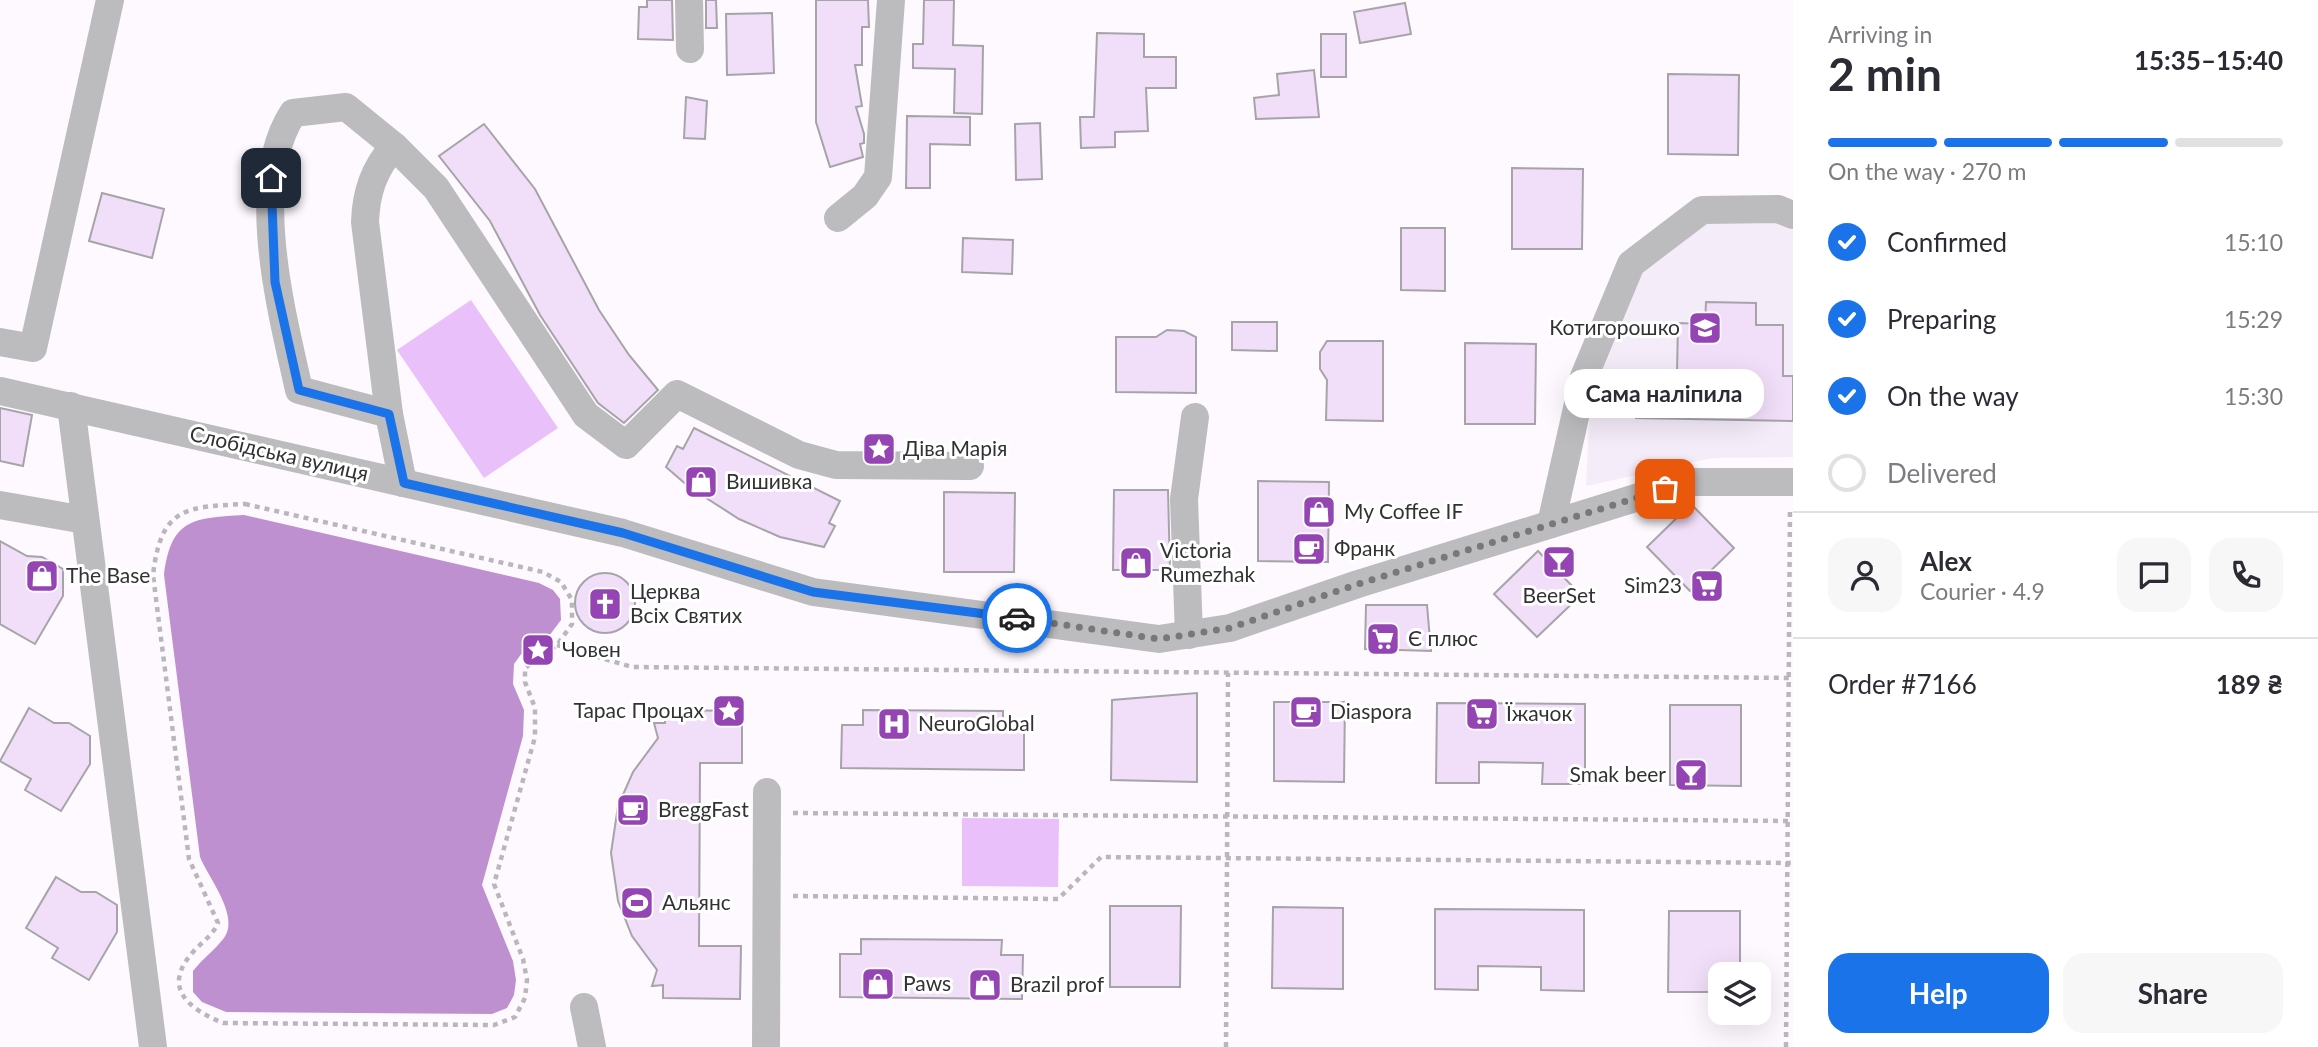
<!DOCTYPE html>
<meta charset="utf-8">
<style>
body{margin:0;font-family:Lato,sans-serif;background:#f7f7f7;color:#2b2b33;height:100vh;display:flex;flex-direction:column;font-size:26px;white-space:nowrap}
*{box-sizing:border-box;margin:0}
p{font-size:23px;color:#7c7c81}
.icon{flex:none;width:38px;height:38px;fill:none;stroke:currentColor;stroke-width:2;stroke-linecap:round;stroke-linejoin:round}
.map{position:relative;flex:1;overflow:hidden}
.details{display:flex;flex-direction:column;background:#fff;width:525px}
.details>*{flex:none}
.tools{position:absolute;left:1708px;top:962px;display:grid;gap:14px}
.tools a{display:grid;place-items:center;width:63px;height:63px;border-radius:14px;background:#fff;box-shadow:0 7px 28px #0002;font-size:35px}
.pin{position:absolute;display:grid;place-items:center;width:60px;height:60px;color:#fff;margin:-30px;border-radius:14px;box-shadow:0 4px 10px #0006}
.courier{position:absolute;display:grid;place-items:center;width:70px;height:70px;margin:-35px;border:5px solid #1a73e8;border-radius:50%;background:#fff;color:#222;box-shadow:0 2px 9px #0007}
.bubble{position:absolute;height:49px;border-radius:21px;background:#fff;box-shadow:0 7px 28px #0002;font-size:23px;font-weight:700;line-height:49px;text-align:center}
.overview em{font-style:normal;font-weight:700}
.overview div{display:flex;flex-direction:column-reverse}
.overview{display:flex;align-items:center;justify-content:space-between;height:119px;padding:0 35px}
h1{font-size:46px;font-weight:700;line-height:52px}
.bar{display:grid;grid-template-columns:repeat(4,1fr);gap:10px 7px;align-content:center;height:84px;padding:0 35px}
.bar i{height:9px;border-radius:5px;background:#e1e1e2}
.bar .current{background:#1a73e8}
.bar p{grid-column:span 4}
.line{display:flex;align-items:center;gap:18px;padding:0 35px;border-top:2px solid #e1e1e2}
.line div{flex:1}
.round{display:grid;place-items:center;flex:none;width:74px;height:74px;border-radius:21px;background:#f7f7f7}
ol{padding:0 35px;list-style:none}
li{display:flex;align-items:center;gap:21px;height:77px}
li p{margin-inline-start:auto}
li .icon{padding:7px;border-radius:50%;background:#1a73e8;color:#fff;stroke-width:4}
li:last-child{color:#7c7c81}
li i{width:38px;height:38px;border:4px solid #e1e1e2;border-radius:50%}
.button{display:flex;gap:14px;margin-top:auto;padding:14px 35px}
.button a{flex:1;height:80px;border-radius:21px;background:#1a73e8;color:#fff;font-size:28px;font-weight:700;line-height:80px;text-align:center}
.button a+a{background:#f7f7f7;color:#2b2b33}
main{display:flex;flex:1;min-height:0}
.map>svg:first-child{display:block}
.built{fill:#f5ecf9}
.green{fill:#e9c0fa}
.water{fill:#be90d0}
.building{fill:#f1def9;stroke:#a7a4a9;stroke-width:2}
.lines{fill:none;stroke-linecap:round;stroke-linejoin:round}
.path{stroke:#bab7bc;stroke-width:4.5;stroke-dasharray:5 5;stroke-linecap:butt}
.minor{stroke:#bcbbbd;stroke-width:28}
.done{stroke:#79777a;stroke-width:7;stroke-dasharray:0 12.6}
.route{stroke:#1a73e8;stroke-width:9}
.labels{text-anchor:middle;stroke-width:6;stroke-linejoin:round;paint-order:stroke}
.poi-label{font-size:21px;fill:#323133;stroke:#fff;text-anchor:start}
.street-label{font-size:21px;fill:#323133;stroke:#fff}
</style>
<main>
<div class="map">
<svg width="1793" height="1047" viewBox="0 0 1793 1047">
<rect width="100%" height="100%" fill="#fdf9ff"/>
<polygon class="built" points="1708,221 1780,223 1793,230 1793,457 1713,458 1586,486 1591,382 1641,273"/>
<g class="green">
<polygon points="471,300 558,428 484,478 397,350"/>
<polygon points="962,818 1059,819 1058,887 962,886"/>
</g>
<path class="water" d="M244,515L539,583L553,590L560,599L561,620L549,636L522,653L514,664L513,684L524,710L523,736L482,885L513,961L516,980L514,995L507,1008L492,1014L226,1012L202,1002L193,992V971C202,959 215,950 224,938C240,916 209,879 200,857L164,575C171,518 194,518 244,515Z"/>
<g class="building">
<polygon points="647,0 672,0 673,40 638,39 639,7 647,7"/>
<polygon points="706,0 716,0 717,28 706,28"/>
<polygon points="816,0 868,0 869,27 862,27 862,65 855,65 862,106 856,107 864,134 864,143 860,144 863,157 830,167 816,122"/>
<polygon points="924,0 954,0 953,45 983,46 982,114 954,113 955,69 913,68 913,44 923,44"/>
<polygon points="1405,3 1411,34 1360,43 1354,12"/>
<polygon points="772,13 774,73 727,75 726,14"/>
<polygon points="1097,33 1144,34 1144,57 1176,57 1176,88 1146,88 1148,131 1115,132 1115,147 1081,148 1080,117 1094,117"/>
<rect x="1321" y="34" width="25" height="43"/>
<polygon points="1314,70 1319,117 1256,119 1254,98 1279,95 1277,74"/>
<polygon points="1668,74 1739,75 1738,155 1668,154"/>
<polygon points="686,97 707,101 705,139 684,138"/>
<polygon points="907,116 970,117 970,145 930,144 930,188 906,188"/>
<polygon points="1040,123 1042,179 1016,180 1015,124"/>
<polygon points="484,124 535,189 599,310 629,355 658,390 624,423 598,403 540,315 490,221 439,156"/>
<polygon points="1512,168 1583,169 1582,249 1512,249"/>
<polygon points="102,193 164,209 152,258 89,241"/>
<polygon points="1401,228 1445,228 1445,291 1401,290"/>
<polygon points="963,238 1013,240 1012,274 962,272"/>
<polygon points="1706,302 1756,303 1756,325 1783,325 1783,376 1793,376 1793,421 1636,418 1637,373 1677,374 1678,323 1705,324"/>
<polygon points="1232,322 1277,322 1277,351 1232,350"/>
<polygon points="1167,330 1184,331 1196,337 1196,393 1116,392 1116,337 1156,337"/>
<polygon points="1327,341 1383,341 1383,421 1326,420 1327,380 1320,369 1320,352"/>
<polygon points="1465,343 1536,344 1535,424 1465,424"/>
<polygon points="0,408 32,415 23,466 0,461"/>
<polygon points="694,428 840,501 829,523 835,526 824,547 780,537 739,519 689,487 666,467 677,446 683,449"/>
<polygon points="1258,481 1329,482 1328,562 1258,561"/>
<polygon points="1114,490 1168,490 1170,570 1113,570"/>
<polygon points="944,492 1015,493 1014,572 944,572"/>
<polygon points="1691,504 1734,548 1690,591 1647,547"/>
<polygon points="0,541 27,556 42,557 63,569 63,596 35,644 0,624"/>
<polygon points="1538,551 1581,595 1537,637 1494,594"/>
<circle cx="605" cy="603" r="30"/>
<polygon points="1366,605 1427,605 1431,651 1365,649"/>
<polygon points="1197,693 1197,782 1111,780 1112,700"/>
<polygon points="1274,702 1345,702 1344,782 1274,781"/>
<polygon points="1437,703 1585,704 1585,784 1542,784 1543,763 1479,762 1479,783 1436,783"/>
<polygon points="1670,705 1741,705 1741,786 1670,785"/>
<polygon points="29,708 54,723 69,723 90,736 90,764 61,811 25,790 31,779 0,761"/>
<polygon points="665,710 742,711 742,763 700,763 699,946 741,946 740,999 663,998 663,985 652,986 657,970 632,936 618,901 611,853 618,806 633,772 658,738 654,723 665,723"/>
<polygon points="863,710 1003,711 1003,726 1024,726 1024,770 841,768 842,725 863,725"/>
<polygon points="56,877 81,892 96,892 117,905 117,932 89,980 52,958 58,948 26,928"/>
<polygon points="1110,906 1181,906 1180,987 1110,987"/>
<polygon points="1273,907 1343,908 1343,989 1272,988"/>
<polygon points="1435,909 1584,910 1584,991 1541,990 1541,967 1478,966 1478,990 1435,989"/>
<polygon points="1669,911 1740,911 1740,975 1720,975 1720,992 1668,992"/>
<polygon points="861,939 1002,940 1001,955 1023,955 1022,999 840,997 840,954 861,954"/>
</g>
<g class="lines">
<g class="path">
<path d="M245,504L543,572L561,582L572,600V624L557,645L525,668V682L535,708V737L494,884L523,959L527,980L525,998L515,1017L494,1025L223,1023C189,1009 161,988 193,952C202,942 213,935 218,923L189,859L153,575C161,507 185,507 245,504Z"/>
<polyline points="557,645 632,667 1793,678"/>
<polyline points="793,813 1793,821"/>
<polyline points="793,896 1058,899 1101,857 1793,863"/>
<polyline points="1226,1047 1228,673"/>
<polyline points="1786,1047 1790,507"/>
</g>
<g class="minor">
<polyline points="689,0 690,49"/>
<path d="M394,146C374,169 366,192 365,222L389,414L403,483"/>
<polyline points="838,218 865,196 878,177 891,0"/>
<polyline points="0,342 33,348 110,0"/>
<polyline points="0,391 623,533 813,592 1159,639 1230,628 1358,584 1687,482 1793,482"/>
<polyline points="71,406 153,1047"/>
<path d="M389,414L299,390C282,313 247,183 293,113L346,107L394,146L436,188L586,415L626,445L677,394L799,455L836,465L970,466"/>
<polyline points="0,505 85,520"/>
<polyline points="1551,524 1584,377 1631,264 1702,210 1778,209 1793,215"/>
<polyline points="1189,635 1184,499 1195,417"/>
<polyline points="584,1007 592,1047"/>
<polyline points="766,1047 767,792"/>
</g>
</g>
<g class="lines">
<polyline class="done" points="1017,618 1159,639 1230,628 1358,584 1665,489"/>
<polyline class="route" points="271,178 275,282 299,390 389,414 404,483 623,533 813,592 1017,618"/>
</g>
<defs>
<symbol id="school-square" viewBox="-11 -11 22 22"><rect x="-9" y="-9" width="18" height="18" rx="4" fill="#9544b3" stroke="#fff"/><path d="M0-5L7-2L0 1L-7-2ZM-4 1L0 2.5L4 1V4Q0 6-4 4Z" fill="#fff"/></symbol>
<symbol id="sight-square" viewBox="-11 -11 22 22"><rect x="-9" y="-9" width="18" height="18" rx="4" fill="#9544b3" stroke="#fff"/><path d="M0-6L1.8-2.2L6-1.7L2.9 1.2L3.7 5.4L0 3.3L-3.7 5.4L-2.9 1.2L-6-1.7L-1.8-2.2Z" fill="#fff"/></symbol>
<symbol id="shop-square" viewBox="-11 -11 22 22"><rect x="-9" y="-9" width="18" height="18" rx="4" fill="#9544b3" stroke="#fff"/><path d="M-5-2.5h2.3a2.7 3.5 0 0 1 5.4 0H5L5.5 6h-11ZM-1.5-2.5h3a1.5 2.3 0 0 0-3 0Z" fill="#fff"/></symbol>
<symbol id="cafe-square" viewBox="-11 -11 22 22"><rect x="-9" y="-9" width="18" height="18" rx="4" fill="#9544b3" stroke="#fff"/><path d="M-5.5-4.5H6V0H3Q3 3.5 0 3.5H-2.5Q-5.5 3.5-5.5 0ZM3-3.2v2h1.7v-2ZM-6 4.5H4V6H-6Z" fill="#fff"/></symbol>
<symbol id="bar-square" viewBox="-11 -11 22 22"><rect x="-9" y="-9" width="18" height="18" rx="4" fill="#9544b3" stroke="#fff"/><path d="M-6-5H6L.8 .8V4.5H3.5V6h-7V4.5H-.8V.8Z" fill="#fff"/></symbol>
<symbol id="supermarket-square" viewBox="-11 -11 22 22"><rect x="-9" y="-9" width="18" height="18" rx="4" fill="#9544b3" stroke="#fff"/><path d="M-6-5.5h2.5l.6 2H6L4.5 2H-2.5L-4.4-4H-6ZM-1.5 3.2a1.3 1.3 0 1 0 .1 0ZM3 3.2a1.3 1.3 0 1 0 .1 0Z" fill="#fff"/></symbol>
<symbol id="church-square" viewBox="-11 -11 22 22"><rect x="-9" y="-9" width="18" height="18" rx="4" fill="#9544b3" stroke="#fff"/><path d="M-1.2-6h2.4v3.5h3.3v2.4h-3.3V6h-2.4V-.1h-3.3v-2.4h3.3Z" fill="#fff"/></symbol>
<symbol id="hospital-square" viewBox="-11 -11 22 22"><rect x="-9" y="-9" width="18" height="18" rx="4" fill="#9544b3" stroke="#fff"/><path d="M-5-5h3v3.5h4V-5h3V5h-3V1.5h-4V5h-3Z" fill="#fff"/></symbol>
<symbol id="stadium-square" viewBox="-11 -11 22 22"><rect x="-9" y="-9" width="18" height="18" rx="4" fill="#9544b3" stroke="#fff"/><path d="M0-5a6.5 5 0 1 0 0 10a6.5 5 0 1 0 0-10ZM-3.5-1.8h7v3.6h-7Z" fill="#fff"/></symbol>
</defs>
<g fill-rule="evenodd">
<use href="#school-square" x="1686" y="309" width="38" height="38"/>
<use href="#sight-square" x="860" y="430" width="38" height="38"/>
<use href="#shop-square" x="682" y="463" width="38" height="38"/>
<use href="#shop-square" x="1300" y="493" width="38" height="38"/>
<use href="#cafe-square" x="1290" y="530" width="38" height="38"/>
<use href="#bar-square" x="1540" y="543" width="38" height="38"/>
<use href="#shop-square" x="1117" y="544" width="38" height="38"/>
<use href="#shop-square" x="23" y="557" width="38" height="38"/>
<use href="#supermarket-square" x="1688" y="567" width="38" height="38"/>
<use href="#church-square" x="586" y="585" width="38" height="38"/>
<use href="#supermarket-square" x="1364" y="620" width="38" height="38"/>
<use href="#sight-square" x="519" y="631" width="38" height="38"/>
<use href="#sight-square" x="710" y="692" width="38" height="38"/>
<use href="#cafe-square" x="1287" y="693" width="38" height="38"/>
<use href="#supermarket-square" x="1463" y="695" width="38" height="38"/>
<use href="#hospital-square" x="875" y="705" width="38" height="38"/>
<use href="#bar-square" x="1672" y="756" width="38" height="38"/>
<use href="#cafe-square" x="614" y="791" width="38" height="38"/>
<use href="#stadium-square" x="618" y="884" width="38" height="38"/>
<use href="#shop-square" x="859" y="965" width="38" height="38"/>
<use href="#shop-square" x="966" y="966" width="38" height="38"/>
</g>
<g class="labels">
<g class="poi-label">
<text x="1680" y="335" text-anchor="end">Котигорошко</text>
<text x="903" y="456">Діва Марія</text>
<text x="726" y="489">Вишивка</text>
<text x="1344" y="519">My Coffee IF</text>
<text x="1334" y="556">Франк</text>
<text x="1160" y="558">Victoria<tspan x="1160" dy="24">Rumezhak</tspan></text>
<text x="66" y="583">The Base</text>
<text x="1682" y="593" text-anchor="end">Sim23</text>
<text x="630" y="599">Церква<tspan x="630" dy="24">Всіх Святих</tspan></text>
<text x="1559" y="603" text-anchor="middle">BeerSet</text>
<text x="1408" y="646">Є плюс</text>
<text x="562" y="657">Човен</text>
<text x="704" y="718" text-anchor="end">Тарас Процах</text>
<text x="1330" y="719">Diaspora</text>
<text x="1506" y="721">Їжачок</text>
<text x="918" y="731">NeuroGlobal</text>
<text x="1666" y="782" text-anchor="end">Smak beer</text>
<text x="658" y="817">BreggFast</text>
<text x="662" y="910">Альянс</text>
<text x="903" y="991">Paws</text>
<text x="1010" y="992">Brazil prof</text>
</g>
<g class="street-label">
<text transform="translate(279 454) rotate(13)" y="7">Слобідська вулиця</text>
</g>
</g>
</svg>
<div class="tools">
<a><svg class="icon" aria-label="layers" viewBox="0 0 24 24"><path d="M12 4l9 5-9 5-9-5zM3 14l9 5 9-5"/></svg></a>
</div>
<div class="pin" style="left:1665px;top:489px;background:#ea580c"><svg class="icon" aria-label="bag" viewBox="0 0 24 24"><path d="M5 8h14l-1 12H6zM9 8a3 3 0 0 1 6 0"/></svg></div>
<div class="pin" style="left:271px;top:178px;background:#1f2937"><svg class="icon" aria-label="home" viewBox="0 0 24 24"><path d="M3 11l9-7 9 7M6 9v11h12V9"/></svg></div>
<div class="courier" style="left:1017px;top:618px"><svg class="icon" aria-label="car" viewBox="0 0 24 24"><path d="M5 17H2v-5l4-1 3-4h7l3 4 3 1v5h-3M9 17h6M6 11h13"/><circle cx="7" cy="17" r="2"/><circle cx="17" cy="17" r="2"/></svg></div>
<div class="bubble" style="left:1564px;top:369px;width:200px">Сама наліпила</div>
</div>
<section class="details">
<div class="overview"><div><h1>2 min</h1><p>Arriving in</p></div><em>15:35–15:40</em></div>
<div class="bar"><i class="current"></i><i class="current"></i><i class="current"></i><i></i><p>On the way · 270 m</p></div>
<ol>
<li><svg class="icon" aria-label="check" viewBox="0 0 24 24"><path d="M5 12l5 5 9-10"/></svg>Confirmed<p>15:10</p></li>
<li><svg class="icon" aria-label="check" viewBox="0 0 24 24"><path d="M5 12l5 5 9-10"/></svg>Preparing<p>15:29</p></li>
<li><svg class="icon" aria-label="check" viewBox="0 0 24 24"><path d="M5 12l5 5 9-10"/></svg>On the way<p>15:30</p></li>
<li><i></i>Delivered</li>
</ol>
<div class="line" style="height:126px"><a class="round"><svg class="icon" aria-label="person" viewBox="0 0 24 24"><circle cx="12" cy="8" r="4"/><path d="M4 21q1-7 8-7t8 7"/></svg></a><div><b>Alex</b><p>Courier · 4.9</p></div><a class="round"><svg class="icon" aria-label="chat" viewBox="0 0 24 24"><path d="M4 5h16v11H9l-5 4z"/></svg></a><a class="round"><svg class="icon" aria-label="phone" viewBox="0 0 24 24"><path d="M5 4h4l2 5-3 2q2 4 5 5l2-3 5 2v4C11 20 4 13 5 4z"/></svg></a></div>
<div class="line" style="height:91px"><div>Order #7166</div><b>189 ₴</b></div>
<div class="button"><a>Help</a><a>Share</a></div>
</section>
</main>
